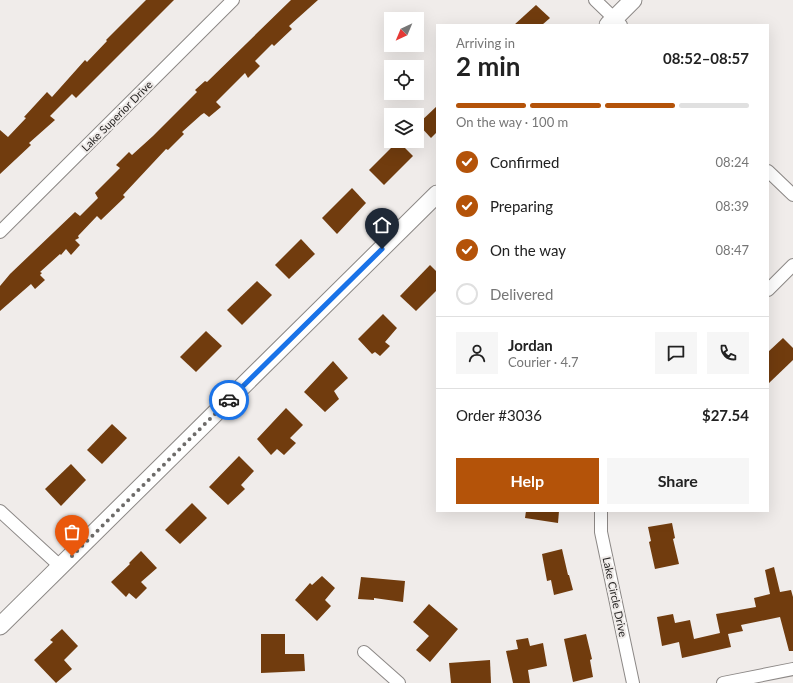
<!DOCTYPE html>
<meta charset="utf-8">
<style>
body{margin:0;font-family:Lato,sans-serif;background:#f6f6f6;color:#222;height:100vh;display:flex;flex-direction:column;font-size:15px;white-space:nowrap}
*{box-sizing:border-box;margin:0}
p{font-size:13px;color:#767676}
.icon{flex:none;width:22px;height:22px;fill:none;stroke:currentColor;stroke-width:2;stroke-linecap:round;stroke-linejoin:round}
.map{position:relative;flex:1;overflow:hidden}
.side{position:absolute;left:436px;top:24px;width:333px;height:488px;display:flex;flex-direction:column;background:#fff;border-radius:0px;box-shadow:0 4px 16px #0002}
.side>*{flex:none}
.needle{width:26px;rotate:224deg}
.fabs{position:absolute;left:384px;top:12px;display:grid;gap:8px}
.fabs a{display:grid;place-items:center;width:40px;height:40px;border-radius:0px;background:#fff;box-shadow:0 4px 16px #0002;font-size:20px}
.pin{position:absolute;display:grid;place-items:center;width:34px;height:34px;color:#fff;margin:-41px -17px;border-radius:50% 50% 50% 0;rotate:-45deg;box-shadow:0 0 4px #0007}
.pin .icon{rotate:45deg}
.courier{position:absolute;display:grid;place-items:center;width:40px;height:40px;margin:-20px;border:3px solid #1a73e8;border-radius:50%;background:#fff;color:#222;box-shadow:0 1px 5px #0007}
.head em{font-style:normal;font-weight:700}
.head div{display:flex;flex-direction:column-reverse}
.head{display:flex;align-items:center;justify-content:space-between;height:68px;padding:0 20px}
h1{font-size:26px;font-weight:700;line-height:30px}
.bar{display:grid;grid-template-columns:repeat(4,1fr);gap:6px 4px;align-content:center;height:48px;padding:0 20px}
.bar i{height:5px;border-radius:3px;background:#e0e0e0}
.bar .active{background:#b45309}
.bar p{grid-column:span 4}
.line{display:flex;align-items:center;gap:10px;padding:0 20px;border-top:1px solid #e0e0e0}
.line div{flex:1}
.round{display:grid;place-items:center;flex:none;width:42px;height:42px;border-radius:0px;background:#f6f6f6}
ol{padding:0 20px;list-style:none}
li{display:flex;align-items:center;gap:12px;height:44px}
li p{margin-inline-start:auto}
li .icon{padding:4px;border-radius:50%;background:#b45309;color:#fff;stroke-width:4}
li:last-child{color:#767676}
li i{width:22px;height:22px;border:2px solid #e0e0e0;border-radius:50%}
.primary-button{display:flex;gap:8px;margin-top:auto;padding:8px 20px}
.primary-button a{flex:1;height:46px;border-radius:0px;background:#b45309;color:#fff;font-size:16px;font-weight:700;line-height:46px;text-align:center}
.primary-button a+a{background:#f6f6f6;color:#222}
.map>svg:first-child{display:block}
.building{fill:#713c0e}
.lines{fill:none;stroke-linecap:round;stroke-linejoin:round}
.street-casing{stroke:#8c8886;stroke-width:14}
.secondary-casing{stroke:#8c8886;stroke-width:19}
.street{stroke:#fff;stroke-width:12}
.secondary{stroke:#fff;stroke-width:17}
.done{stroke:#6d6b69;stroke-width:4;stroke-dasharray:0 7.2}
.route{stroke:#1a73e8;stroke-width:5}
.labels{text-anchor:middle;stroke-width:4;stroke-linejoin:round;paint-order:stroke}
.street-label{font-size:11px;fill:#272524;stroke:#f0ecea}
</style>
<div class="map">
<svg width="793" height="683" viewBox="0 0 793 683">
<rect width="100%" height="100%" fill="#f0ecea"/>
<g class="building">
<polygon points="146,0 174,0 76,98 72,94 50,116 55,120 29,143 31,145 0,174 0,130 8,137 26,118 24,117 47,92 52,97 85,60 87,62 107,41 106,40"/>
<polygon points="291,0 318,0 289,26 292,29 274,46 272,44 255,61 260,66 248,78 245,73 216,102 221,107 209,117 204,113 201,115 182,132 184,134 168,150 166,149 123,195 125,197 101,220 97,216 78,236 79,238 75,240 80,245 71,255 66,249 61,255 60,254 40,272 42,273 40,275 45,280 35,289 31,284 0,311 0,286 10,274 75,212 80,216 98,198 95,193 120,168 116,165 129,152 132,155 153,136 197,92 195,90 205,81 207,82"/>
<polygon points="536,5 550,18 542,25 514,25"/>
<polygon points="437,106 437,132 431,138 418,124"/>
<polygon points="398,141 413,156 384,185 369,170"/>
<polygon points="352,188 366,203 337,234 322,218"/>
<polygon points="301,239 315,254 289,279 275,265"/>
<polygon points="430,265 437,272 437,290 416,311 400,296"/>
<polygon points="257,281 272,295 242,325 227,310"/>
<polygon points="383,314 397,328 385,342 390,346 380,356 375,352 372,354 358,339"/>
<polygon points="206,331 222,346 196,372 180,357"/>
<polygon points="783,338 793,348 793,360 768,384 768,352"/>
<polygon points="333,361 348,378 334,391 339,399 325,412 304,392"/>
<polygon points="286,408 303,425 290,438 296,443 284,455 277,449 271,455 257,439"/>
<polygon points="112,424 127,438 102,464 87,450"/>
<polygon points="239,456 254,471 241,485 245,489 228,505 209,487"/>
<polygon points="71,464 86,480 61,506 45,489"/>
<polygon points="192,503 207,518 180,544 165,530"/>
<polygon points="526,511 559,511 558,523 525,518"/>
<polygon points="672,523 675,538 673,539 679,564 655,569 649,542 651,541 648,527"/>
<polygon points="562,549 568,575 569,575 573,590 554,595 551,580 547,581 542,554"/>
<polygon points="141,551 157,568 141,582 147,588 136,599 129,593 126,597 111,582 130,564 129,563"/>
<polygon points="774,567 780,592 791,590 793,597 793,651 789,651 780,617 741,625 743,631 728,634 731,647 682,658 679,642 662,646 657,617 673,614 675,623 690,620 694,639 720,633 716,614 756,607 754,598 770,594 765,570"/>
<polygon points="322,576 335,588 325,600 331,606 317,621 295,600 310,583 312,585"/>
<polygon points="361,577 405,581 403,602 374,598 374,600 358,599"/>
<polygon points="429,604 458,629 430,662 416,650 429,636 413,622"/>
<polygon points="62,629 78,646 64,660 72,669 56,683 34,660 53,642 50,640"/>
<polygon points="261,634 285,634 285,654 304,654 305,671 261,673"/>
<polygon points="586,634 592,659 590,660 593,677 573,682 564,639"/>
<polygon points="528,638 530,646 543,643 547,666 528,670 530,683 513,683 506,651 518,649 516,640"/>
<polygon points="490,660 491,683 451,683 449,663"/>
</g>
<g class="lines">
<defs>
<g id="street">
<polyline points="595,0 621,25"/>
<polyline points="768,171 793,195"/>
<polyline points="0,232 233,0"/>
<polyline points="768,290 793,265"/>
<polyline points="0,511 61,567"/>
<polyline points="601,511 601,532 633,683"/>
<polyline points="364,652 399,683"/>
<polyline points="723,683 793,669"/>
</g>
<g id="secondary">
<polyline points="608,25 633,0"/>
<polyline points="0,626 437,194"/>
</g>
</defs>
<use href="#street" class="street-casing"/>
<use href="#secondary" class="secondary-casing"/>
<use href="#street" class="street"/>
<use href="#secondary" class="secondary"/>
</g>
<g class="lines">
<polyline class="done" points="72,556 229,400"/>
<polyline class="route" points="229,400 382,249"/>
</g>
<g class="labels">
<g class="street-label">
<text transform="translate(117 116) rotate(-45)" y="4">Lake Superior Drive</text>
<text transform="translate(615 597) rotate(78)" y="4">Lake Circle Drive</text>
</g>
</g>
</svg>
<div class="fabs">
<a><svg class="needle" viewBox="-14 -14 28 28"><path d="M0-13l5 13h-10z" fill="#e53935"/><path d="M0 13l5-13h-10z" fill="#767676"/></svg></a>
<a><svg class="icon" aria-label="locate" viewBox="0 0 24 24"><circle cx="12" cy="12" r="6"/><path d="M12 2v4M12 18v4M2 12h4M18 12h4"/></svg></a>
<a><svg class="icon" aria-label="layers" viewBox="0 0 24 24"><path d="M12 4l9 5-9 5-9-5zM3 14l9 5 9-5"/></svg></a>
</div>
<div class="pin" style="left:72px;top:556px;background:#ea580c"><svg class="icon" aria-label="bag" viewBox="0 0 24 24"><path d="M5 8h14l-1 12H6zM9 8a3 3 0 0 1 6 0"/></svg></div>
<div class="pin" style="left:382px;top:249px;background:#1f2937"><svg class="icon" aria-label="home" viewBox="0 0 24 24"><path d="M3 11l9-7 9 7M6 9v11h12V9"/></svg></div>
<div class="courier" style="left:229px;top:400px"><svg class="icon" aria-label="car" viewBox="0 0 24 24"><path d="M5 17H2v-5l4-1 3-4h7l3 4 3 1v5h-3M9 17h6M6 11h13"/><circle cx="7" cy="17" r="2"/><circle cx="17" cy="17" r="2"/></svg></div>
<section class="side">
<div class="head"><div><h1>2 min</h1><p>Arriving in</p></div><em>08:52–08:57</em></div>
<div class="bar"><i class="active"></i><i class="active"></i><i class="active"></i><i></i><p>On the way · 100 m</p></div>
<ol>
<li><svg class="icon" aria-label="check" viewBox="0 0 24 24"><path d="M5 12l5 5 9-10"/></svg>Confirmed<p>08:24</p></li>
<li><svg class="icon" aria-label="check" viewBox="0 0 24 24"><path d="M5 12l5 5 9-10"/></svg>Preparing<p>08:39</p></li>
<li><svg class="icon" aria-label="check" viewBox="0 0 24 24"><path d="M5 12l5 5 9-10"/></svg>On the way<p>08:47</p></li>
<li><i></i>Delivered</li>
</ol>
<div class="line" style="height:72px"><a class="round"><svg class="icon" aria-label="person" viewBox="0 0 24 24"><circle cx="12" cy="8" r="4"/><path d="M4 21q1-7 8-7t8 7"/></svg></a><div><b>Jordan</b><p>Courier · 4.7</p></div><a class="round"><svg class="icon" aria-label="chat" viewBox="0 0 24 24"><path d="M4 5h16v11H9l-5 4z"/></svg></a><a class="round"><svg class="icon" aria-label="phone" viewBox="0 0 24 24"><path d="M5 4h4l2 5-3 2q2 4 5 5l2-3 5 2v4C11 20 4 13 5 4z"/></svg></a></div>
<div class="line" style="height:52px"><div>Order #3036</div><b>$27.54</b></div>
<div class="primary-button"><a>Help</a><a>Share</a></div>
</section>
</div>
